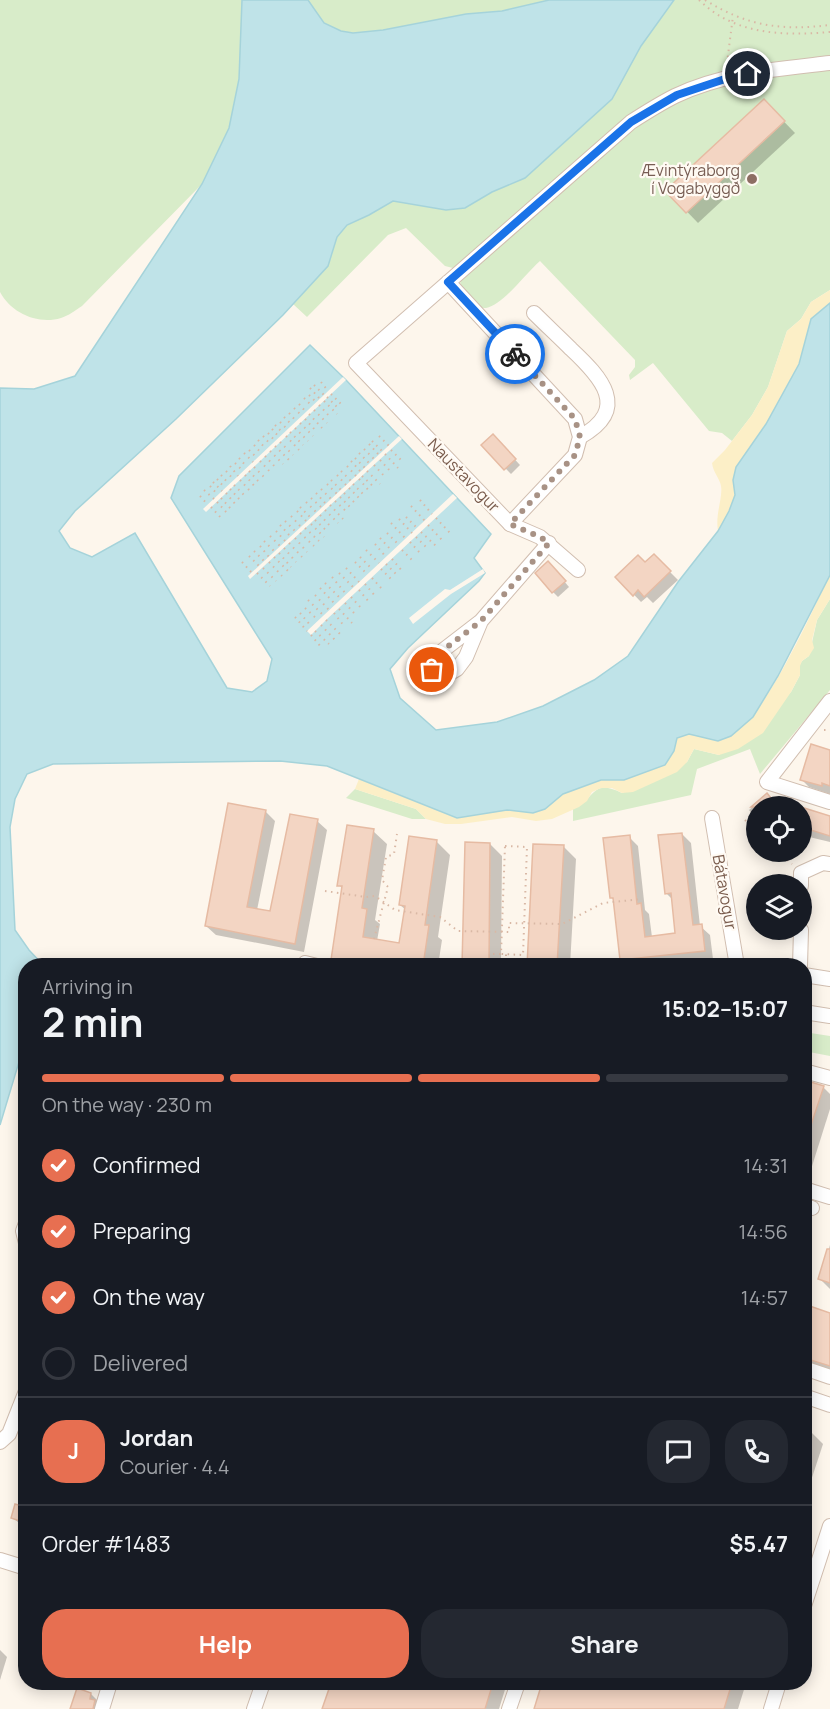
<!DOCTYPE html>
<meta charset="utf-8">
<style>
body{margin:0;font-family:Manrope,sans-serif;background:#242831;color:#f1f3f6;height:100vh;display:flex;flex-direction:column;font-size:22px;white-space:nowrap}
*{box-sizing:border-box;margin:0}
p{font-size:20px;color:#9ea1a6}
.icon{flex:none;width:33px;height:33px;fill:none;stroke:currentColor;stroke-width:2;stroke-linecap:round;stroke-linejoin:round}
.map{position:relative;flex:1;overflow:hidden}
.details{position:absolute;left:18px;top:958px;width:794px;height:732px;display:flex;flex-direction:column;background:#171b24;border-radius:24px;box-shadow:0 3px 15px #0003}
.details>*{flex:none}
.fabs{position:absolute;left:746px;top:796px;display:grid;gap:12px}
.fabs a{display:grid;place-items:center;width:66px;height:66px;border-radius:50%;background:#171b24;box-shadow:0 3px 15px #0003;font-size:30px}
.pin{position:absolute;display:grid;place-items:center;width:51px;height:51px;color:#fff;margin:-26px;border:3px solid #fff;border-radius:50%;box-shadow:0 2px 6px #0007}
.courier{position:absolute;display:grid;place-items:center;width:60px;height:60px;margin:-30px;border:4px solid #1a73e8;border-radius:50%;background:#fff;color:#222;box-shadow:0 2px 8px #0007}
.head em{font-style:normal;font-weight:700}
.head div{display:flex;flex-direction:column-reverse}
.head{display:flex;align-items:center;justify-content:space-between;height:102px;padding:0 24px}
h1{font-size:39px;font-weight:700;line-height:45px}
.bar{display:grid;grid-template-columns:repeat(4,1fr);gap:9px 6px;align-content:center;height:72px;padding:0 24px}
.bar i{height:8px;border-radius:4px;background:#363941}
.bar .current{background:#e76f51}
.bar p{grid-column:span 4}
.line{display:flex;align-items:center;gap:15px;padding:0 24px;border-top:2px solid #363941}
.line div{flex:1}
.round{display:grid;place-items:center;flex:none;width:63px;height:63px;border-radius:24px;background:#242831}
ol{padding:0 24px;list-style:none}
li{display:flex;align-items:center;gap:18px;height:66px}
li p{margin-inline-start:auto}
li .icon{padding:6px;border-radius:50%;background:#e76f51;color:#fff;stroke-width:4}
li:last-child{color:#9ea1a6}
li i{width:33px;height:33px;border:3px solid #363941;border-radius:50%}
.action{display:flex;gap:12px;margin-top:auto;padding:12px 24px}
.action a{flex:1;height:69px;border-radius:24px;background:#e76f51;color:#fff;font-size:24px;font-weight:700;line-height:69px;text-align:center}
.action a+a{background:#242831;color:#f1f3f6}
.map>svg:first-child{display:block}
.green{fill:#d8ecc9}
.sand{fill:#fcefc7}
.water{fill:#bfe3e8;stroke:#a5d3da;stroke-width:1.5}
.pier{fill:#fdf6ec}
.shadow{fill:#0003}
.building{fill:#f3d5c3;stroke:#e6bba3;stroke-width:1.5}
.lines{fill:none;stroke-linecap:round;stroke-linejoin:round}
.minor-casing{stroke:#d1beb0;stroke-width:16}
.path{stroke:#d9b8a5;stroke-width:2;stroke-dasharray:1.5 4.5;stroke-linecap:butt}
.minor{stroke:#fff;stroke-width:14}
.done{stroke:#a89285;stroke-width:6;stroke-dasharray:0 10.8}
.route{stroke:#1a73e8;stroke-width:8}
.education-dot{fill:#8d6e63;stroke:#fffaf3;stroke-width:2}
.labels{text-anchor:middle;stroke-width:4.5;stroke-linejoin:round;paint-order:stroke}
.education-label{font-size:16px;fill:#785e54;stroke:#fffaf3;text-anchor:end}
.street-label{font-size:16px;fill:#7a5c4d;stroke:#fffaf3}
</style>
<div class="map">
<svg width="830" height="1709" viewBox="0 0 830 1709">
<rect width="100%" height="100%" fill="#fdf6ec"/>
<g class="green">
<path d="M0,0H242L239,79L229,128L202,184L82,306C76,310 68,316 61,318C38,325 11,313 0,292Z"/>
<polygon points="308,0 549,0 502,11 466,14 383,30 353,33 341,31 324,23"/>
<path d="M674,0H830V58C753,65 692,72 626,117L457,269L445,266L406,228L388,235L307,317L293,304L328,266L337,237L347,225L369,215L393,201L446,210L465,208L492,192L525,178L612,99L641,46Z"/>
<path d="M830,68V290L811,302L801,319L787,331L768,387L752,415L732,441L722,433L709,431L653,363L630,380L629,375L635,367V360L540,261C526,273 503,305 486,308C477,309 472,300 467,295C460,288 459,284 462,274L622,134L672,104L726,83Z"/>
<path d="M830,599V690L760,774L750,749L697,769L691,795L573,821V809C596,799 591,778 622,793L687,762L694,749L719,755L791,692L800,675L799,666L802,661L809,656L817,620Z"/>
<polygon points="355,789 416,809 426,819 412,819 346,798"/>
<polygon points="804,1032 830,1036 830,1056 804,1051"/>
</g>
<g class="sand">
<path d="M830,290V303L811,319L799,364L766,424L736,467L733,480L735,495L729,511L718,531C715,514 723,498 721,486C720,479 713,472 712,463L725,450L752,415L768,387L787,331L801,319L811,302Z"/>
<path d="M830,575V599L817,620L812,640L814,648L809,656L802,661L800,666V675L791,692L763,733L738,749L719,755L694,749L687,762L677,772L633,792L622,793L612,788H601L592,792L587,801L579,807L552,819L536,821L512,817L461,824H445L426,819L416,809L355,789L359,779L457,818L507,810L533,813L545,809L563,794L602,779L624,780L674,751L677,738C681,736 686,734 690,734C706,735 715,745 730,736C767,715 810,615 830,575Z"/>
</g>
<polygon class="water" points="242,0 308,0 324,23 341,31 353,33 383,30 466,14 502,11 549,0 674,0 641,46 612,99 525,178 492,192 465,208 446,210 393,201 369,215 347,225 337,237 328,266 283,315 176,419 75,511 59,531 70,548 92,557 135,533 227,688 252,692 267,681 272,659 171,498 179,476 310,345 346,380 491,534 474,558 485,573 479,581 408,648 390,669 400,698 436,730 497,722 543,706 594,680 628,656 678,582 718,531 729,511 735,495 733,480 736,467 766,424 799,364 811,319 830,303 830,575 778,676 753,717 731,736 718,741 689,734 677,738 674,751 665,765 624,780 601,780 563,794 545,809 533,813 507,810 457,818 327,766 280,761 53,764 27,774 15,799 10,827 15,930 29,950 44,966 26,966 25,1042 0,1125 0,388 34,389 75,376 202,184 229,128 239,79"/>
<g class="pier">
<polygon points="343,377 346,380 206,512 203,509"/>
<polygon points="399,436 402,439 250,579 248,576"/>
<polygon points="453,494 457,498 326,620 311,635 307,631"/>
<polygon points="483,569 485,573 451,594 413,624 409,618 445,589 450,590"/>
</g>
<g class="shadow">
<polygon points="764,101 795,133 698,223 667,191"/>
<polygon points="493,436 520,465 511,474 483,445"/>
<polygon points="654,556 678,580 653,603 647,597 641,602 617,577 645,564"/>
<polygon points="553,568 569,587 558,597 553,592"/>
<polygon points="830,751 830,794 809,787 801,779"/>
<polygon points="767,795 771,799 796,807 756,807 756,819 749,810"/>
<polygon points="801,808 830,817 830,842 801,835"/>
<polygon points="265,811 275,821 257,910 271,913 317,821 327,830 304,952 216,935 206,926"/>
<polygon points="373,831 387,844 375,920 380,924 377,941 401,945 406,910 400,905 436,841 450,855 438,937 442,940 438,966 339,966 333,960 343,889 339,885"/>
<polygon points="682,834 691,843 700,926 710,935 713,959 653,966 628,966 621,960 615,901 611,897 629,837 638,846 645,910 649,914 652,937 677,934 673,900 666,893"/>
<polygon points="490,844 502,856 501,963 528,964 563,846 576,859 570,966 464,966"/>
<polygon points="804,1082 823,1087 830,1094 830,1109 807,1182 804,1181"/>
<polygon points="830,1245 830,1289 820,1279"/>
<polygon points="804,1312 830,1314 830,1372 804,1363"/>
<polygon points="804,1430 812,1433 823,1444 804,1502"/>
<polygon points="26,1494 26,1529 12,1517 21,1507"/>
<polygon points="0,1650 7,1657 0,1680"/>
<polygon points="332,1683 507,1683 499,1709 324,1709"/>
<polygon points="544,1683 746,1683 738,1709 535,1709"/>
<polygon points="91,1694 99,1702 102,1709 72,1709"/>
</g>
<g class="building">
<polygon points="764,99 785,121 686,213 665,191"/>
<polygon points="493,434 516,459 504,470 481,445"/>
<polygon points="654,554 671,571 644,597 638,590 633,596 615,577 638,555 645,562"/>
<polygon points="548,561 566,581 552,593 535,573"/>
<polygon points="811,744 830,750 830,786 822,783 822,786 800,780"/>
<polygon points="767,793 778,807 751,807"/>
<polygon points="228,803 266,810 247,907 270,911 290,814 318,819 295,944 205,926"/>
<polygon points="801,807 830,816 830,836 801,827"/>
<polygon points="347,825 374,829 362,908 367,909 363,937 399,943 405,906 399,905 409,836 437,840 425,925 429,925 423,966 368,966 331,960 342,886 337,886"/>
<polygon points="682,833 693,925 702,924 705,951 620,960 613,898 610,898 603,838 630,835 637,904 641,903 645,937 675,933 671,893 665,894 658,835"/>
<polygon points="465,842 490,843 489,966 462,966"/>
<polygon points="533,844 564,845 557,966 527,966"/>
<polygon points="804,1080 824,1086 806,1140 804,1140"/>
<polygon points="827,1249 830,1249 830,1283 818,1279"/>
<polygon points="804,1304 830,1313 830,1366 804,1358"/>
<polygon points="15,1504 26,1507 26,1523 11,1518"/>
<polygon points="331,1683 493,1683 485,1709 322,1709"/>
<polygon points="542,1683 732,1683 724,1709 534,1709"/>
<polygon points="77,1688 91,1693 90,1699 95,1700 93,1709 70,1709"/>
</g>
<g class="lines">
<defs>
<g id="minor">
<path d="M448,282L575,419L580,437L575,455L510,524L356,363L631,122C645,113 659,104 675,96C723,73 778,69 830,63"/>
<path d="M534,313C546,325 559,337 571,349C601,377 631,409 580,437"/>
<polyline points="510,524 540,537 578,570"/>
<polyline points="481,621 466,657 457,669 445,676 435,675 432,671 433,658 481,621 549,543"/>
<polyline points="830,701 767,782 830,802"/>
<polyline points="712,818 737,966"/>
<polyline points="801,886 801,873 823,863 830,864"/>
<polyline points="305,963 317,966"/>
<polyline points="800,966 801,930"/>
<polyline points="804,975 830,979"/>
<polyline points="804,1012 830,1016"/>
<polyline points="804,1071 830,1078"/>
<polyline points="804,1189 830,1197"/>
<polyline points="804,1206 812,1208"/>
<polyline points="26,1223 23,1231 26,1243"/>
<polyline points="804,1368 830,1377"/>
<polyline points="804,1396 830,1405"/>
<polyline points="0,1442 9,1434 26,1391"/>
<polyline points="0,1560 26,1568"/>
<polyline points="804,1606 830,1526"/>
<polyline points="102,1709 110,1683"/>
<polyline points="254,1709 263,1683"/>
<polyline points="509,1709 518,1683"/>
<polyline points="771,1709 779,1683"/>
</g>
</defs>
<use href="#minor" class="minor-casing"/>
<g class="path">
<path d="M699,0C735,35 783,36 830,32"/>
<path d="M705,0C747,26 781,31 830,25"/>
<polyline points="727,63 733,16"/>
<polyline points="321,382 328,391"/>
<polyline points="314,385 324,395"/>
<polyline points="310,388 320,399"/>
<polyline points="331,394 343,406"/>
<polyline points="309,395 316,402"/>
<polyline points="327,397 339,409"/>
<polyline points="304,398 312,406"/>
<polyline points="324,401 337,414"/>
<polyline points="299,404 306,412"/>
<polyline points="319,405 331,418"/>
<polyline points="294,408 302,416"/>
<polyline points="314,410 327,423"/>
<polyline points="289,413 296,421"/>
<polyline points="309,414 322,428"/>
<polyline points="284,417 292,425"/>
<polyline points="305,419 317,432"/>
<polyline points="280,422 287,429"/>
<polyline points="300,423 313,436"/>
<polyline points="275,425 283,433"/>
<polyline points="295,428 308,441"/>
<polyline points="272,429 279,437"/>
<polyline points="290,432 303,445"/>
<polyline points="268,433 275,441"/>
<polyline points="263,436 271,445"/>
<polyline points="286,436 299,450"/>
<polyline points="379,436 389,446"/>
<polyline points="258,440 266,449"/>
<polyline points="372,441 383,452"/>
<polyline points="280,442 293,455"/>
<polyline points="369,444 379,455"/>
<polyline points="254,445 262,454"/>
<polyline points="275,446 289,460"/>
<polyline points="364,449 374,459"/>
<polyline points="249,450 257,458"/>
<polyline points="391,450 403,462"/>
<polyline points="270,451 283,464"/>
<polyline points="244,453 253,462"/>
<polyline points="359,453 370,464"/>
<polyline points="385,454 398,468"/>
<polyline points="265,456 277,469"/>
<polyline points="239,458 247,467"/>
<polyline points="355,458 365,468"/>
<polyline points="380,460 392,473"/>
<polyline points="260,461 272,474"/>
<polyline points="351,461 361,472"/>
<polyline points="235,463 243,471"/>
<polyline points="374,465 386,478"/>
<polyline points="230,466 238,476"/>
<polyline points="347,466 356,476"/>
<polyline points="254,467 266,479"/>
<polyline points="226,471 234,480"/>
<polyline points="249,471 260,483"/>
<polyline points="341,471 351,481"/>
<polyline points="367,471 380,484"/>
<polyline points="221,475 229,484"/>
<polyline points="245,475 256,488"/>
<polyline points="337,475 346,485"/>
<polyline points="362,476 375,488"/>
<polyline points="217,479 225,488"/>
<polyline points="359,479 370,492"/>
<polyline points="240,480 251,492"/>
<polyline points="331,480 341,490"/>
<polyline points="213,482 222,491"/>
<polyline points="327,484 337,494"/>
<polyline points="353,484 365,496"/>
<polyline points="234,485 246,497"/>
<polyline points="210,486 218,495"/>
<polyline points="349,488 361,500"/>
<polyline points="230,489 241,501"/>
<polyline points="321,489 331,499"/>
<polyline points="204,490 214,499"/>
<polyline points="226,493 236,505"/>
<polyline points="316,493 326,504"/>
<polyline points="344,493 356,504"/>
<polyline points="200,496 208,505"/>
<polyline points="340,497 352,509"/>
<polyline points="221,498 232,510"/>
<polyline points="311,498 322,508"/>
<polyline points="420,500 432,514"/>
<polyline points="335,501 348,513"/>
<polyline points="217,502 228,514"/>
<polyline points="306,502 317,513"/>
<polyline points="330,505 343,519"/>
<polyline points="411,506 425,521"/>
<polyline points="211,507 223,520"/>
<polyline points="300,507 311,518"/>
<polyline points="325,510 338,523"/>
<polyline points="297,511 307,522"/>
<polyline points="320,515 332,528"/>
<polyline points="291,516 301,527"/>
<polyline points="406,517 417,528"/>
<polyline points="436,518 450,533"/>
<polyline points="399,519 412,533"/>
<polyline points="315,520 328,532"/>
<polyline points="285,521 296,532"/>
<polyline points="391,523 406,539"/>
<polyline points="311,524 324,537"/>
<polyline points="280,525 291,537"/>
<polyline points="428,525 442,540"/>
<polyline points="305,528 319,541"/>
<polyline points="276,531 286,542"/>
<polyline points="421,532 436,546"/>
<polyline points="300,533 314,546"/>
<polyline points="387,533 399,545"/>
<polyline points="270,536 280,546"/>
<polyline points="416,537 426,547"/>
<polyline points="295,538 307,552"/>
<polyline points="380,538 392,551"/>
<polyline points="264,541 275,552"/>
<polyline points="410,542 421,554"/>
<polyline points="289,543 302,557"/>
<polyline points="375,544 386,557"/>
<polyline points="260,546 269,557"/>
<polyline points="284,548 296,562"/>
<polyline points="366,550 379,563"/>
<polyline points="402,550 413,561"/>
<polyline points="254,551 264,561"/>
<polyline points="279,553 291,567"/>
<polyline points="249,556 259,566"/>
<polyline points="274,557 288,571"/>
<polyline points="360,557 372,569"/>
<polyline points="392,559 403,572"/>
<polyline points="242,562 252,573"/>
<polyline points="269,562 282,576"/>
<polyline points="355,562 367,574"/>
<polyline points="386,564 398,576"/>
<polyline points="263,568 276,581"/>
<polyline points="346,568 359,582"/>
<polyline points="381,569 393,581"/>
<polyline points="257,573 270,586"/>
<polyline points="339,573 353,587"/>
<polyline points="332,577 346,594"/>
<polyline points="372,578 382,589"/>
<polyline points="325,583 341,599"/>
<polyline points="365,584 376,597"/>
<polyline points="320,588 335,604"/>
<polyline points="359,590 369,602"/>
<polyline points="315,595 329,610"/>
<polyline points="351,597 363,610"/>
<polyline points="308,600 323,615"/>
<polyline points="345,603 354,613"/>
<polyline points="305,608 318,620"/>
<polyline points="339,609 352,623"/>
<polyline points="300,613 311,626"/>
<polyline points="334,613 344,626"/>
<polyline points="295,617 307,631"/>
<polyline points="326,620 341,635"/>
<polyline points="321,625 335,640"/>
<polyline points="315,631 329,644"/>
<polyline points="311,635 321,647"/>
<polyline points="824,730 830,730"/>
<polyline points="745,820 756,831"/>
<polygon points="505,846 527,847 523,955 501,954"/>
<polyline points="778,852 792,864"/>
<polyline points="325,891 366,897 375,896 395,910 440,917 458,931 509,932 509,923 562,924 603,903 642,899"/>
<polyline points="374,939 388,887 382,880 386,857 394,854 397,834"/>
<polyline points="493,954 501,954"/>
<polyline points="506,962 506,954"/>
<polyline points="370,966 370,961"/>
</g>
<use href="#minor" class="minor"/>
</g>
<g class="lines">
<polyline class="done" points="432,670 433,658 481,621 549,543 540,537 510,524 575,455 580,437 575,419 515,354"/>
<polyline class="route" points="515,354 448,282 631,122 677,95 725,79 748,74"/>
</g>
<circle class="education-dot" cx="752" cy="179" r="6"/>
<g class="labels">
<g class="education-label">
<text x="740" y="176">Ævintýraborg<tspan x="740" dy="18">í Vogabyggð</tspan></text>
</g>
<g class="street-label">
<text transform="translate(464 475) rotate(46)" y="6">Naustavogur</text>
<text transform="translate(725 892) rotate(80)" y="6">Bátavogur</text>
</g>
</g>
</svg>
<div class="fabs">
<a><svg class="icon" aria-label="locate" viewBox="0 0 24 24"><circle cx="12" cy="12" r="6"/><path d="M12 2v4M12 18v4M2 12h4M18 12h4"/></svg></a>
<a><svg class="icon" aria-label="layers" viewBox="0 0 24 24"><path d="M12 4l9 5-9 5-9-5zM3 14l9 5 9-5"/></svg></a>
</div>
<div class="pin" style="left:432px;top:670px;background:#ea580c"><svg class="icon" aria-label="bag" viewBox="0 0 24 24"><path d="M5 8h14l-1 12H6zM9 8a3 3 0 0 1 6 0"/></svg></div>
<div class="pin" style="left:748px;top:74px;background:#1f2937"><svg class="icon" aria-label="home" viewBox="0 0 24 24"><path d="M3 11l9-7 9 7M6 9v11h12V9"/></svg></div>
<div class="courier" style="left:515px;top:354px"><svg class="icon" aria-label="bike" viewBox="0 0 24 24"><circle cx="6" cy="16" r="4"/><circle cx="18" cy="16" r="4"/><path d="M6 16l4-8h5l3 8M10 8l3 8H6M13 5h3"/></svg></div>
<section class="details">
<div class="head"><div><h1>2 min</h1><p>Arriving in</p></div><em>15:02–15:07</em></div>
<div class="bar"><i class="current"></i><i class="current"></i><i class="current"></i><i></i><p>On the way · 230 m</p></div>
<ol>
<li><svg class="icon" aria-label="check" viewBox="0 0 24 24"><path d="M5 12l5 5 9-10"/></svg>Confirmed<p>14:31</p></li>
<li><svg class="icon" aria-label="check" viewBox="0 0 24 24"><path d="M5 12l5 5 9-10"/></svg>Preparing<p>14:56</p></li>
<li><svg class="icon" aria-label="check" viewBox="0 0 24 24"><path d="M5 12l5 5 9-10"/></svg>On the way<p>14:57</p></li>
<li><i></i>Delivered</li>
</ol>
<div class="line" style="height:108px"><b class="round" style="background:#e76f51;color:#fff">J</b><div><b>Jordan</b><p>Courier · 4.4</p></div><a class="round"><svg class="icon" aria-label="chat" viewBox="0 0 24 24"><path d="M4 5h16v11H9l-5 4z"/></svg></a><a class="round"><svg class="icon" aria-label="phone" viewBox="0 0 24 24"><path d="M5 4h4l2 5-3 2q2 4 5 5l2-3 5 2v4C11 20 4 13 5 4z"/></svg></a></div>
<div class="line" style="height:78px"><div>Order #1483</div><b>$5.47</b></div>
<div class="action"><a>Help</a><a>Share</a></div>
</section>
</div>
